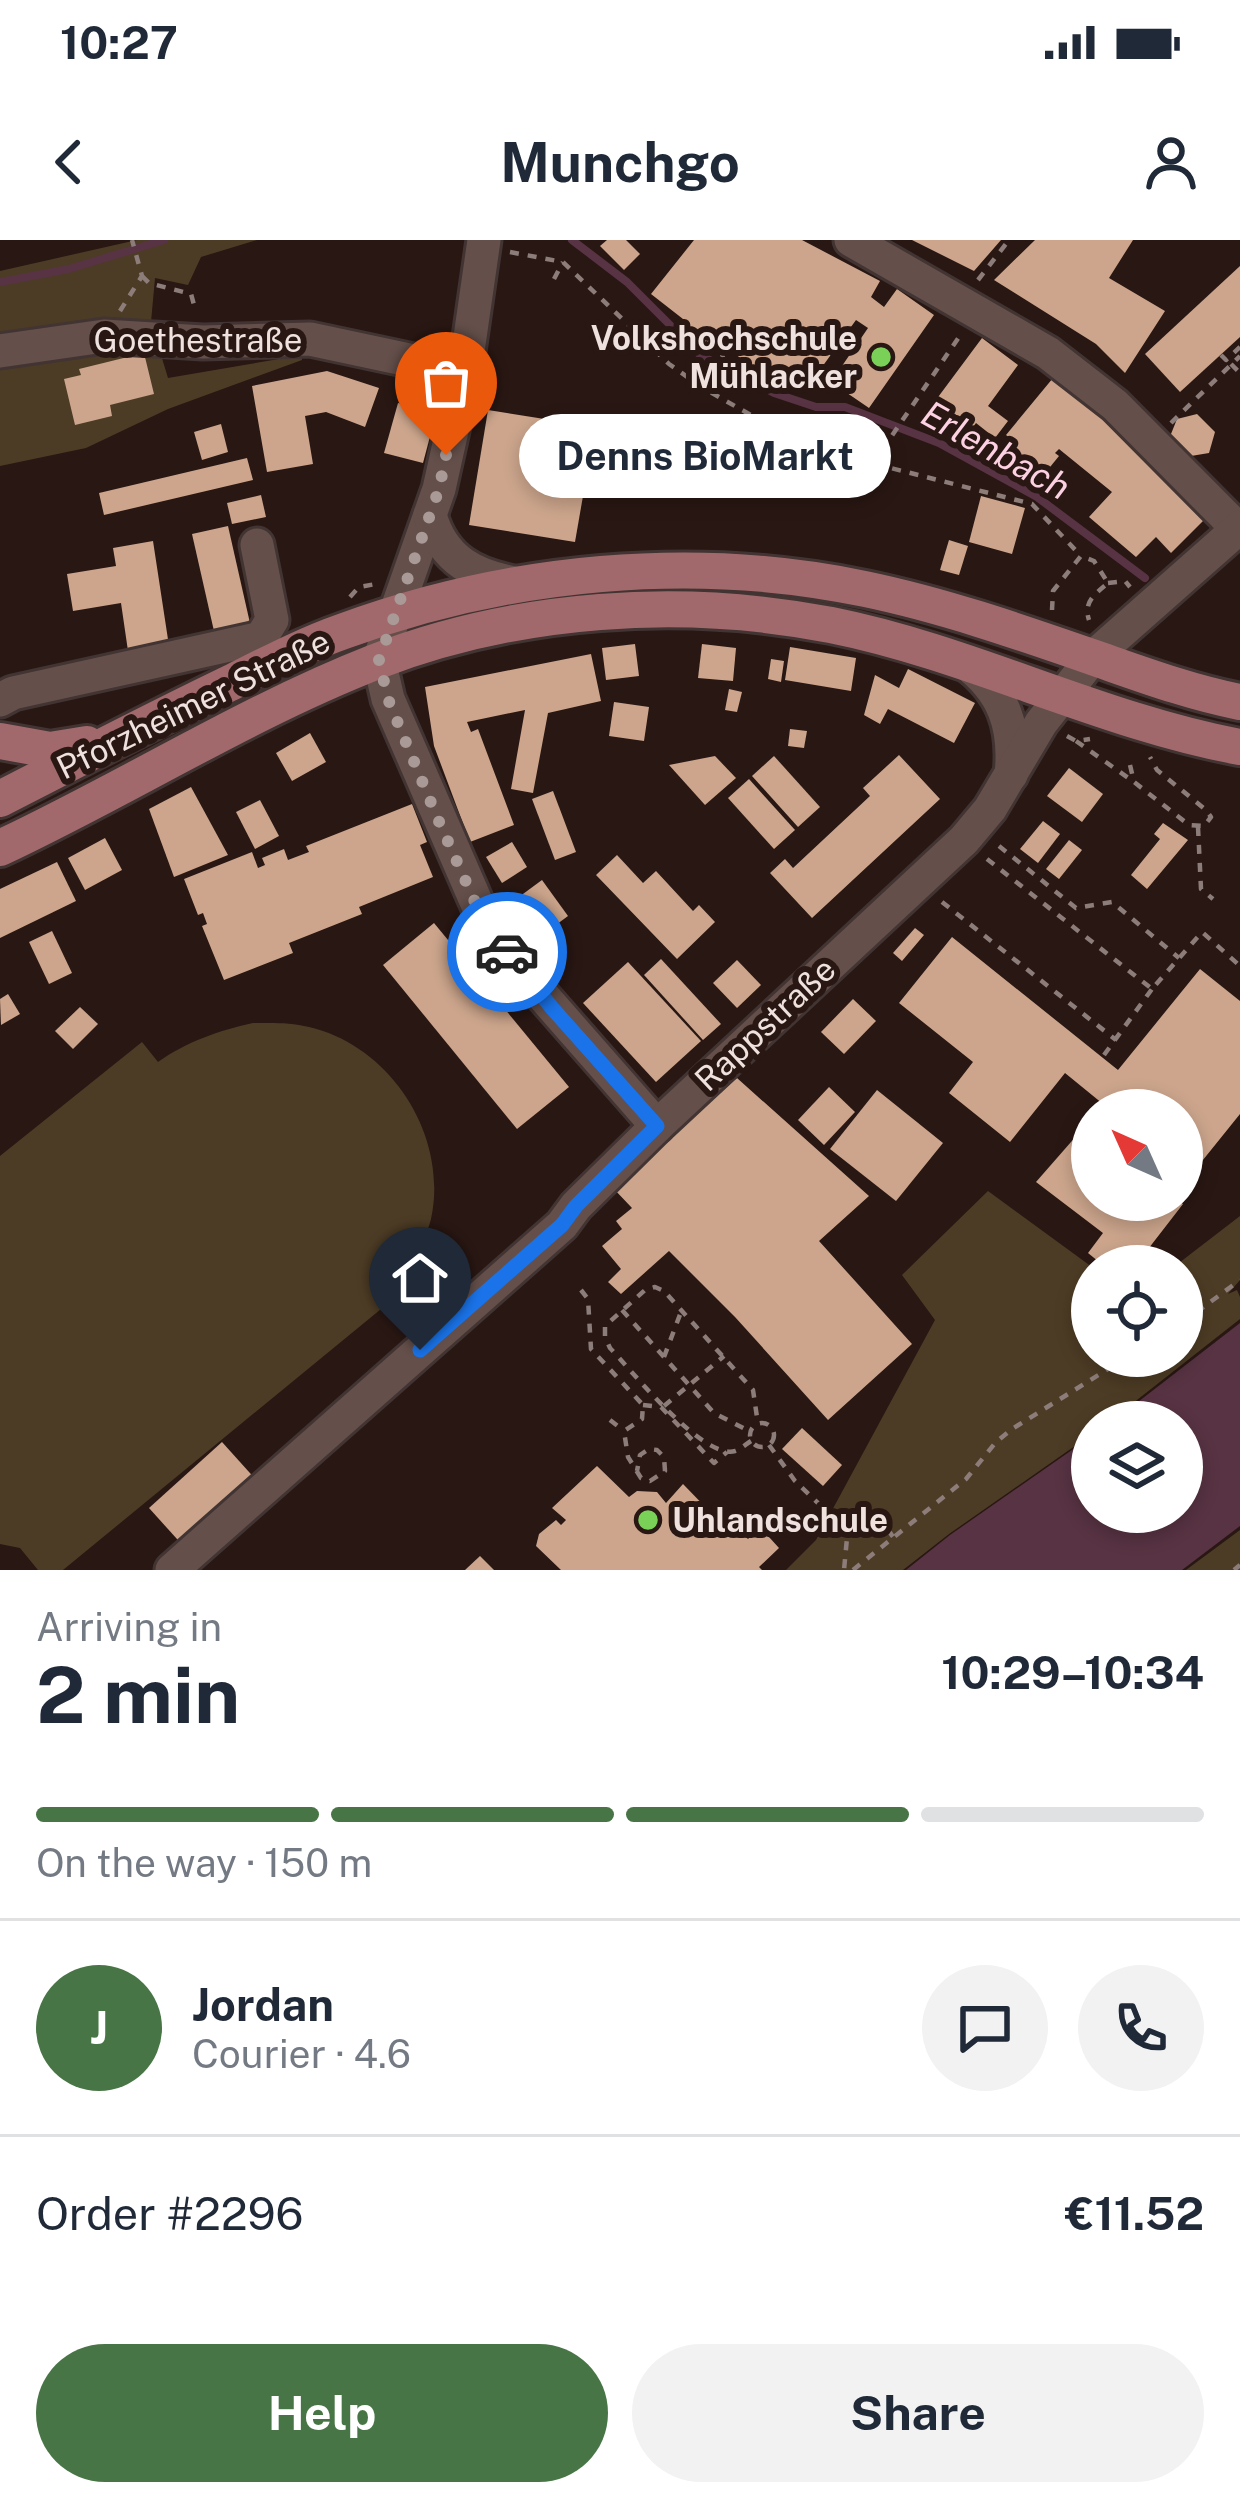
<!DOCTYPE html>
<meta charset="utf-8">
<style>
body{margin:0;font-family:"Public Sans",sans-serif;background:#f2f2f3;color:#1f2937;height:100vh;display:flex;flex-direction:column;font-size:45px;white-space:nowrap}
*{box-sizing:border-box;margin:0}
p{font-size:39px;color:#747a83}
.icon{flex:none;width:66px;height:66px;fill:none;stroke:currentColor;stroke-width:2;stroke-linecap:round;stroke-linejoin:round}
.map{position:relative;height:1330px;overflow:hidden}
.panel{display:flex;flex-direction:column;background:#fff;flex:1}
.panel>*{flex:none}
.needle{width:78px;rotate:315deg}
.fabs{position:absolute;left:1071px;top:849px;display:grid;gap:24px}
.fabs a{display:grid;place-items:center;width:132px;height:132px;border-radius:50%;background:#fff;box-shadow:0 6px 18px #0003;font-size:60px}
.pin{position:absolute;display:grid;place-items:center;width:102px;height:102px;color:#fff;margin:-123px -51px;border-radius:50% 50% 50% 0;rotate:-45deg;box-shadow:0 0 12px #0007}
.pin .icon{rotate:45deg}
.courier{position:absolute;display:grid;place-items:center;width:120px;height:120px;margin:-60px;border:9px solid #1a73e8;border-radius:50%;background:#fff;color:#222;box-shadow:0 3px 15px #0007}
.bubble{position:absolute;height:84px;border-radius:42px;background:#fff;box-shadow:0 6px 18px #0003;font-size:39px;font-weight:700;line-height:84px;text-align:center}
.summary em{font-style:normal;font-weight:700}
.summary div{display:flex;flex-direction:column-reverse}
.summary{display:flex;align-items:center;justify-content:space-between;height:204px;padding:0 36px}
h1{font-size:78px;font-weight:700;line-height:90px}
.bar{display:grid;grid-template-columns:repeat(4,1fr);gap:18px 12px;align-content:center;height:144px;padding:0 36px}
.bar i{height:15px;border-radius:9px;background:#e0e1e3}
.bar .active{background:#487545}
.bar p{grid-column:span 4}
.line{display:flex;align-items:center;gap:30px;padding:0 36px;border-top:3px solid #e0e1e3}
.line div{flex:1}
.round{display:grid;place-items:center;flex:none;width:126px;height:126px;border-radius:63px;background:#f2f2f3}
.button{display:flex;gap:24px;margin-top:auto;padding:24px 36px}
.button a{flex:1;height:138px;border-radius:72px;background:#487545;color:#fff;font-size:48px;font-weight:700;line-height:138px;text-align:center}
.button a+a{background:#f2f2f3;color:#1f2937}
.status{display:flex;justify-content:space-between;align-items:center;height:84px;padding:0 60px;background:#fff;direction:ltr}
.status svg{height:33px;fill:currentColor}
header{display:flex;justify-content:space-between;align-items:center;height:156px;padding:0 36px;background:#fff;font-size:54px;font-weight:700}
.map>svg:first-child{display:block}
.green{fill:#4d3c25}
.water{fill:#583343}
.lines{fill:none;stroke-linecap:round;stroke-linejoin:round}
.stream{stroke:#583343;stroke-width:8}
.building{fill:#cca58c}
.minor-casing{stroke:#423432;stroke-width:39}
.major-casing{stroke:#423432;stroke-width:42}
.path{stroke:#8d7d7a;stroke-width:4.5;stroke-dasharray:9 9;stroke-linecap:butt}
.minor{stroke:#644f4a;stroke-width:33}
.major{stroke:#a2696c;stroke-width:36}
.done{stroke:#a99a97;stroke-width:12;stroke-dasharray:0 21.6}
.route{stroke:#1a73e8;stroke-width:15}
.poi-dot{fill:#7ad157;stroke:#291713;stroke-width:4.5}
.labels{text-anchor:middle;stroke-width:12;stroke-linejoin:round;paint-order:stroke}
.poi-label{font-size:33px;font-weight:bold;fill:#eee1de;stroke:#291713;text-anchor:end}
.street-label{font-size:33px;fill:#eee1de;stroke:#291713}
.water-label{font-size:36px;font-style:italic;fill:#fcd1e2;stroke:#291713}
</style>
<div class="status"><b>10:27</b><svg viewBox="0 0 49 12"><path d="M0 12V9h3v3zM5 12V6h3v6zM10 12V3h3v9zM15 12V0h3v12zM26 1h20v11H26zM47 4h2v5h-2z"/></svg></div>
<header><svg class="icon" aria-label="back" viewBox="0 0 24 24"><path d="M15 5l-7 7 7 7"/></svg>Munchgo<svg class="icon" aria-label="person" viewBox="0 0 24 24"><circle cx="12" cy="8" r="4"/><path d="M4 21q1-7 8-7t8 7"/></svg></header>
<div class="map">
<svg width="1240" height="1330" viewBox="0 0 1240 1330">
<rect width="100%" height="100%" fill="#291713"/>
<g class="green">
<polygon points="137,0 257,0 201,17 188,45 155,38 151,82 168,138 302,115 302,120 168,169 86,208 0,226 0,31"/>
<path d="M253,783C271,783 290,782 309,787C391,806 449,896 431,979C428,991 422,1003 418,1014L431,1028L63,1330H38L20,1308L0,1304V916L142,802L158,822C188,801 218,791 253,783Z"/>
<polygon points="988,951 1092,1027 1092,1116 1182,1116 1182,1026 1175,1026 1240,976 1240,1040 1228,1054 1237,1050 1240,1057 1240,1079 1109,1182 1092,1182 1092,1194 949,1294 903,1330 786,1330 816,1300 935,1080 902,1035"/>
<polygon points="1240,1290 1240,1330 1186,1330"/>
</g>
<polygon class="water" points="1240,1083 1240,1286 1182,1330 906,1330 950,1295 1092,1196 1092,1272 1182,1272 1182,1182 1112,1182"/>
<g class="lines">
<g class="stream">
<polyline points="572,0 627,42 700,115 774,153 816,167 845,167 939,203 1037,257 1145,338"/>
<polyline points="0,42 69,29 164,0"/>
</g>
</g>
<g class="building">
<polygon points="607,0 626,0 640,14 624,30 600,6"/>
<polygon points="694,0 802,0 880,41 871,57 884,67 897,49 934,75 869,168 831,142 868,88 856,80 809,145 799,137 789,150 709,97 703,105 676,89 683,79 651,54"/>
<polygon points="912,0 1001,0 974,31"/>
<polygon points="1035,0 1133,0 1109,38 1165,71 1125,133 1096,104 994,40"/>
<polygon points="1240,26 1240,97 1180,152 1145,114"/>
<polygon points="982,98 1018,125 988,166 1008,181 995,198 976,183 958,207 921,180"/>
<polygon points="144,113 154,154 110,165 112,176 75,185 64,139 81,135 79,129"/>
<polygon points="327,131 379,148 365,187 326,172 305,176 313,224 267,232 252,146"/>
<polygon points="1053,138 1142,211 1207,277 1171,313 1156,297 1136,317 1089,277 1112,252 1059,209 1055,213 1059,216 1033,248 996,218 1011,199 1006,195"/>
<polygon points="398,163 436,174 423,223 384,213"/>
<polygon points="488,170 595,187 575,302 469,285"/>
<polygon points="1197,174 1215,192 1209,213 1185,217 1169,199 1177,179"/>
<polygon points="221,184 228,212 202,220 194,192"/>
<polygon points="247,218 253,240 104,275 99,253"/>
<polygon points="261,255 266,277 232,284 227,263"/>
<polygon points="981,256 1025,268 1012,314 969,302"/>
<polygon points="228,286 252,392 216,400 192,294"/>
<polygon points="949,300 968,306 959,335 940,330"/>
<polygon points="153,301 169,406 128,411 121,363 73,371 67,334 116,326 113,308"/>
<polygon points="635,404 639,436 606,440 602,408"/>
<polygon points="702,404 736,408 733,441 698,438"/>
<polygon points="790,407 856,418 851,451 785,440"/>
<polygon points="591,414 601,461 548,473 533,553 511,549 525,470 467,482 471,492 478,489 514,585 470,602 434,506 425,447"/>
<polygon points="771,419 784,421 781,442 768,439"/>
<polygon points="908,429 975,463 954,503 888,469 880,484 864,475 875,435 899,448"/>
<polygon points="729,449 742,452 737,472 725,470"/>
<polygon points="614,462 649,467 644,501 609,496"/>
<polygon points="790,489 807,491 804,508 788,506"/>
<polygon points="310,493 326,522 292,541 276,513"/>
<polygon points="899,515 940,559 812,678 770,633 785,619 793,628 870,556 863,548"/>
<polygon points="715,516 736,538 705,565 669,525"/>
<polygon points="774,516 820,567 798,587 752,536"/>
<polygon points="1069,528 1103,554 1082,582 1047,556"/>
<polygon points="749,539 795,590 774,609 728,558"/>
<polygon points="191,547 228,615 174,637 149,569"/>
<polygon points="553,551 576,612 555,620 532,559"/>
<polygon points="260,560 279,596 255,609 236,572"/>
<polygon points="412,564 427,602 420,605 433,637 359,667 362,674 289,703 293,713 224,740 202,686 207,684 203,673 198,675 184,639 252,612 258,628 265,625 262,618 284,609 288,620 309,612 306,606"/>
<polygon points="1043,581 1060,594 1038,623 1020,609"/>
<polygon points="1163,583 1188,600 1147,649 1131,635 1160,599 1154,594"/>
<polygon points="105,598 122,630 85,650 68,618"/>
<polygon points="1069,600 1082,610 1059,639 1046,629"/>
<polygon points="512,602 527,627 502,643 486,617"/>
<polygon points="617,615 643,643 656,631 693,671 699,665 715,682 677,719 596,635"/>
<polygon points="57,622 76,661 0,698 0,649"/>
<polygon points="542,640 568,676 530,704 504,668"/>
<polygon points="434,683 569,847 517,889 383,725"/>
<polygon points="915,688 924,695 902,721 893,713"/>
<polygon points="52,691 72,733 49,744 29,702"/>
<polygon points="952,697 1118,830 1200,729 1240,761 1240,874 1182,946 1182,870 1098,870 1103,864 1065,833 1010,902 949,853 973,822 899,763"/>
<polygon points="661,719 721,784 703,800 644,735"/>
<polygon points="737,720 761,745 737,768 713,743"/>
<polygon points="628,722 701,801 656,842 583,763"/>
<polygon points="8,754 20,774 1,785 0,759"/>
<polygon points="853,759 876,781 844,814 821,792"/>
<polygon points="80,767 98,784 73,809 55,791"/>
<polygon points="737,838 869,956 819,1001 912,1104 828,1180 735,1077 669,1011 621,1054 608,1042 621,1029 602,1006 622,989 616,981 632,968 613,948"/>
<polygon points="829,847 855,872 824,905 798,880"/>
<polygon points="877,850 943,903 896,961 830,909"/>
<polygon points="1092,878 1092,960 1177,960 1183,964 1135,1026 1104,1026 1088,1013 1103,993 1036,942"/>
<polygon points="802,1188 842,1225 823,1246 782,1209"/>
<polygon points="222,1202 259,1243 186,1309 149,1268"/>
<polygon points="597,1226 629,1257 637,1251 657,1252 666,1263 683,1244 714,1276 704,1285 716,1297 731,1283 748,1299 760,1287 779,1308 759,1327 762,1330 561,1330 536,1306 539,1294 556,1280 561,1285 566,1280 552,1268"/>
<polygon points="480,1316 494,1330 465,1330"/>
</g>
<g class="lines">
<defs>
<g id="minor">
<polyline points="484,0 465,132 439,249 379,420 388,459 482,675 515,724 657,886"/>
<polyline points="851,0 1048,113 1115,165 1238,289"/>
<polyline points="0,111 104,96 203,102 310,99 465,132"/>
<path d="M430,275C443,321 475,336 519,344"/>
<path d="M964,422C1004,451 1016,487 1011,535"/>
<polyline points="0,460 13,453 261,398 272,380 257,305"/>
<polyline points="172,1330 562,985 576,966 657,886 964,600 990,569 1041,483 1093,417 1240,287"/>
</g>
<g id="major">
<polyline points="0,501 50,510 87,504"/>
<path d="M0,559C76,520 151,481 228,444C266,425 304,405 344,391C508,331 693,313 865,349C942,365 1017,391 1092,417C1141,434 1189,452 1240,462"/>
<path d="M0,608C126,549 245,473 375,422C517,367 681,356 831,385C971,413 1100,481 1240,507"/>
</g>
</defs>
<use href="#minor" class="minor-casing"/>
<use href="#major" class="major-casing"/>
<g class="path">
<polyline points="510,12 563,22 669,124 703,148 765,183 806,196 832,213 1032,264 1081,316"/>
<polyline points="142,36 149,43 191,54 196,72"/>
<polyline points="554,39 563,22"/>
<polyline points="978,40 1009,0"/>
<polyline points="120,71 142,36 132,0"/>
<polyline points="1221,115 1226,120 1240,107"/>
<polyline points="1231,124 1240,133"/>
<polyline points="703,148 725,112 707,100"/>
<polyline points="1171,183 1240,116"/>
<polyline points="760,205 765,183"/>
<polyline points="872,225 959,97"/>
<polyline points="1108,343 1125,341 1130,347"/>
<polyline points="350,357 359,347 376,344"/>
<path d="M1052,370L1053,351L1081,316L1094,321L1108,343C1095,354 1083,362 1089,380"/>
<polyline points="1067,496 1076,501 1090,499"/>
<polyline points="1076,501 1134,542"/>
<polyline points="1130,525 1134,542 1189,585 1204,586 1211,577 1206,570 1157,530 1150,517"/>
<polyline points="1198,587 1201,649 1213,659"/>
<polyline points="999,606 1076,668 1112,662 1179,718"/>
<polyline points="987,619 1152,749 1202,692 1240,726"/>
<polyline points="942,662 1116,800"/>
<polyline points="1104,815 1152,749"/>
<polyline points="581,1050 588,1059 591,1109 643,1165 642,1179 624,1191 628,1217 641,1238 650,1241 665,1231 664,1217 657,1210 649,1209 640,1215 637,1231"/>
<polyline points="622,1070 714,1173 751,1192"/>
<polyline points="1182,1083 1240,1040"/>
<polyline points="664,1117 681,1072"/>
<polyline points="643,1165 661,1167 714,1223 727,1212"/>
<polyline points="664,1166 724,1116"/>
<polyline points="610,1180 624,1191"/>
<circle cx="762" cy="1195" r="12"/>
<path d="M751,1201C746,1204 741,1209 735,1211C703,1220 632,1131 610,1108L605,1097V1086L645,1050L655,1047L664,1051L753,1150L758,1184"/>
<polyline points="769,1205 795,1241 844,1288 847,1298 844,1330"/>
<polyline points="837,1277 873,1288 885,1286 894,1298"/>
<polyline points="853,1330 966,1239 996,1202 1012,1189 1129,1116"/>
<polyline points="1234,1330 1240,1325"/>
</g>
<use href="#minor" class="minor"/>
<use href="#major" class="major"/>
</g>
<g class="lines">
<polyline class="done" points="446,215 439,249 379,420 388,459 437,577 475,662 507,712"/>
<polyline class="route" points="420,1110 562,985 576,966 657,886 552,768 507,712"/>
</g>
<g class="poi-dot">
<circle cx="881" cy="117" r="12"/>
<circle cx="648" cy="1280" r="12"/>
</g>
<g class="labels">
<g class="poi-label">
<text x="857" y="110">Volkshochschule<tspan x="857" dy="38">Mühlacker</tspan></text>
<text x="672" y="1292" text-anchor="start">Uhlandschule</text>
</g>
<g class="street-label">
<text x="198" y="112">Goethestraße</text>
<text transform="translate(193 464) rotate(-26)" y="12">Pforzheimer Straße</text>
<text transform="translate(765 784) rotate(-43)" y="12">Rappstraße</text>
</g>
<g class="water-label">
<text transform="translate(996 210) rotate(29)" y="13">Erlenbach</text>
</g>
</g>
</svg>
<div class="fabs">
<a><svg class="needle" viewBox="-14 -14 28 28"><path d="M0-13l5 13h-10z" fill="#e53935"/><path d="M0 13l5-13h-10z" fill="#747a83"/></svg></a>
<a><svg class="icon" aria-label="locate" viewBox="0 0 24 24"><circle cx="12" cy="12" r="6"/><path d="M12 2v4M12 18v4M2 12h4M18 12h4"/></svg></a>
<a><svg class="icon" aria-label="layers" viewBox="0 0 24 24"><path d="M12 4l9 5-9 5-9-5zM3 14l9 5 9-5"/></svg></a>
</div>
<div class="pin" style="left:446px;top:215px;background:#ea580c"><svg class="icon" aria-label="bag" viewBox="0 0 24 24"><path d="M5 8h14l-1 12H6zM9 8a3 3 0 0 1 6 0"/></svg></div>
<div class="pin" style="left:420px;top:1110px;background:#1f2937"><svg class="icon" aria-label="home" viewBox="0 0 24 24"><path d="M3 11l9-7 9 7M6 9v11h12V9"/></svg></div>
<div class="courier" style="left:507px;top:712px"><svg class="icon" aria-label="car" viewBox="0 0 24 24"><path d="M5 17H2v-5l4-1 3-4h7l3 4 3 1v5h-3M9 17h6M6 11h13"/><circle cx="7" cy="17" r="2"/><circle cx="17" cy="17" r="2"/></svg></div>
<div class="bubble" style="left:519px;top:174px;width:372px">Denns BioMarkt</div>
</div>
<section class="panel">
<div class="summary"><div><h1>2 min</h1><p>Arriving in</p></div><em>10:29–10:34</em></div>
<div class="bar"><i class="active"></i><i class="active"></i><i class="active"></i><i></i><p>On the way · 150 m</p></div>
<div class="line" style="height:216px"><b class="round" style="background:#487545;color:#fff">J</b><div><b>Jordan</b><p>Courier · 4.6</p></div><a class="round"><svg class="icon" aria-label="chat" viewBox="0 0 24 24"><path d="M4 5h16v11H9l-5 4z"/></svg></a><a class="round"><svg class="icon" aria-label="phone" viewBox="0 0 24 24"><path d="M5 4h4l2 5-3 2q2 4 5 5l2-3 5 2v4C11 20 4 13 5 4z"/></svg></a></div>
<div class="line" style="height:156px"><div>Order #2296</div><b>€11.52</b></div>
<div class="button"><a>Help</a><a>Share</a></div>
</section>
